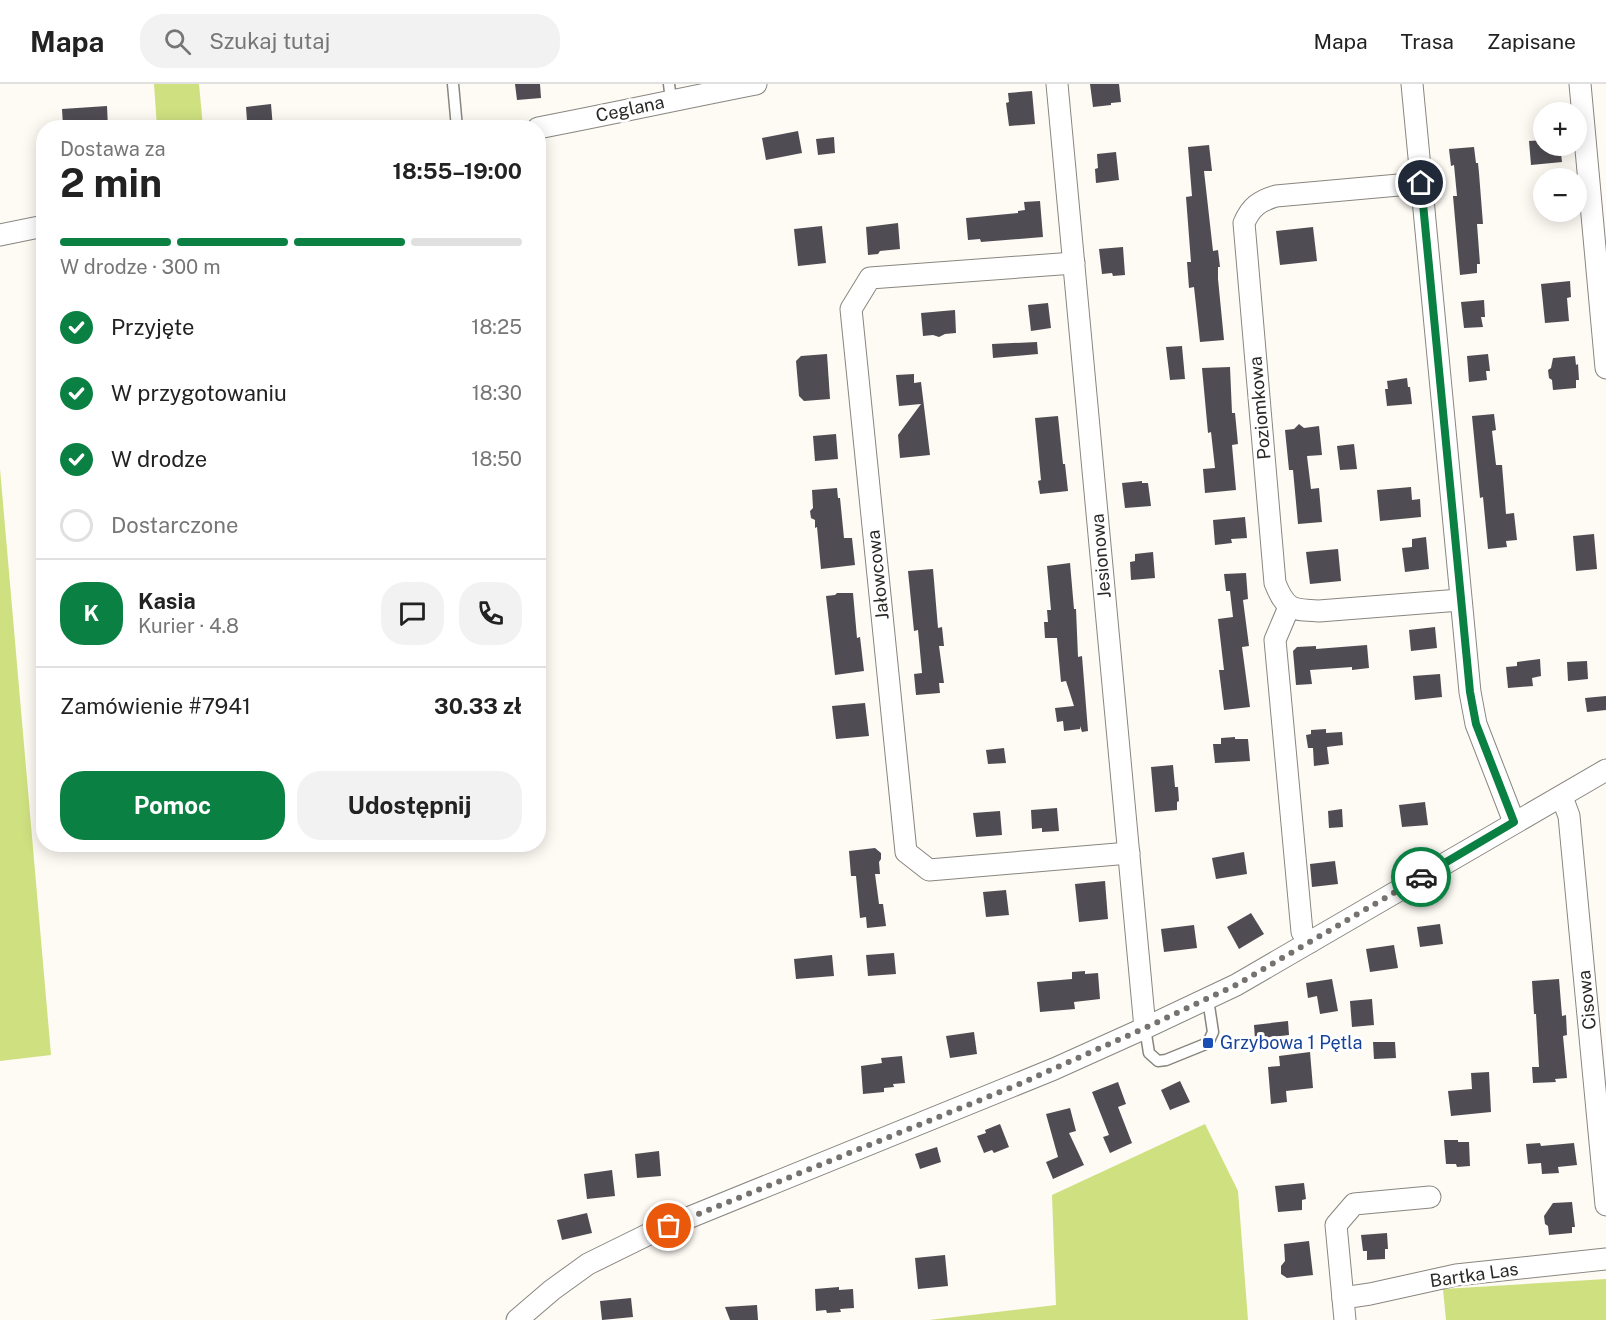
<!DOCTYPE html>
<html lang="pl">
<meta charset="utf-8">
<style>
body{margin:0;font-family:"Public Sans",sans-serif;background:#f2f2f2;color:#222;height:100vh;display:flex;flex-direction:column;font-size:22px;white-space:nowrap}
*{box-sizing:border-box;margin:0}
p{font-size:20px;color:#767676}
.icon{flex:none;width:33px;height:33px;fill:none;stroke:currentColor;stroke-width:2;stroke-linecap:round;stroke-linejoin:round}
.map{position:relative;flex:1;overflow:hidden}
.side{position:absolute;left:36px;top:36px;width:510px;height:732px;display:flex;flex-direction:column;background:#fff;border-radius:24px;box-shadow:0 3px 15px #0003}
.side>*{flex:none}
.controls{position:absolute;left:1533px;top:18px;display:grid;gap:12px}
.controls a{display:grid;place-items:center;width:54px;height:54px;border-radius:50%;background:#fff;box-shadow:0 3px 15px #0003;font-size:30px}
.pin{position:absolute;display:grid;place-items:center;width:51px;height:51px;color:#fff;margin:-26px;border:3px solid #fff;border-radius:50%;box-shadow:0 2px 6px #0007}
.courier{position:absolute;display:grid;place-items:center;width:60px;height:60px;margin:-30px;border:4px solid #0b8043;border-radius:50%;background:#fff;color:#222;box-shadow:0 2px 8px #0007}
.overview em{font-style:normal;font-weight:700}
.overview div{display:flex;flex-direction:column-reverse}
.overview{display:flex;align-items:center;justify-content:space-between;height:102px;padding:0 24px}
h1{font-size:39px;font-weight:700;line-height:45px}
.bar{display:grid;grid-template-columns:repeat(4,1fr);gap:9px 6px;align-content:center;height:72px;padding:0 24px}
.bar i{height:8px;border-radius:4px;background:#e0e0e0}
.bar .current{background:#0b8043}
.bar p{grid-column:span 4}
.line{display:flex;align-items:center;gap:15px;padding:0 24px;border-top:2px solid #e0e0e0}
.line div{flex:1}
.round{display:grid;place-items:center;flex:none;width:63px;height:63px;border-radius:24px;background:#f2f2f2}
ol{padding:0 24px;list-style:none}
li{display:flex;align-items:center;gap:18px;height:66px}
li p{margin-inline-start:auto}
li .icon{padding:6px;border-radius:50%;background:#0b8043;color:#fff;stroke-width:4}
li:last-child{color:#767676}
li i{width:33px;height:33px;border:3px solid #e0e0e0;border-radius:50%}
.action{display:flex;gap:12px;margin-top:auto;padding:12px 24px}
.action a{flex:1;height:69px;border-radius:24px;background:#0b8043;color:#fff;font-size:24px;font-weight:700;line-height:69px;text-align:center}
.action a+a{background:#f2f2f2;color:#222}
header{display:flex;align-items:center;gap:36px;box-sizing:border-box;height:84px;padding:0 30px;background:#fff;border-bottom:2px solid #e0e0e0}
header strong{font-size:28px}
nav{display:flex;gap:33px;margin-inline-start:auto;font-size:21px}
.search{width:420px;height:54px;background:#f2f2f2;display:flex;align-items:center;gap:15px;box-sizing:border-box;padding:0 21px;border-radius:24px;color:#767676;font-size:22px}
.map>svg:first-child{display:block}
.green{fill:#cfe080}
.building{fill:#4f4d53}
.lines{fill:none;stroke-linecap:round;stroke-linejoin:round}
.lane-casing{stroke:#898680;stroke-width:13}
.street-casing{stroke:#898680;stroke-width:23}
.lane{stroke:#fff;stroke-width:10}
.street{stroke:#fff;stroke-width:21}
.done{stroke:#75726f;stroke-width:6;stroke-dasharray:0 10.8}
.route{stroke:#0b8043;stroke-width:8}
.transit-dot{fill:#1a4fb4;stroke:#fff;stroke-width:2}
.labels{text-anchor:middle;stroke-width:6;stroke-linejoin:round;paint-order:stroke}
.street-label{font-size:18px;fill:#2b2927;stroke:#fff}
.transit-label{font-size:18px;fill:#164399;stroke:#fff;text-anchor:start}
</style>
<header>
<strong>Mapa</strong>
<div class="search"><svg class="icon" aria-label="search" viewBox="0 0 24 24"><circle cx="10" cy="10" r="6"/><path d="M15 15l6 6"/></svg>Szukaj tutaj</div>
<nav><a>Mapa</a><a>Trasa</a><a>Zapisane</a></nav>
</header>
<div class="map">
<svg width="1606" height="1236" viewBox="0 0 1606 1236">
<rect width="100%" height="100%" fill="#fefaf4"/>
<g class="green">
<polygon points="154,0 199,0 203,43 157,43"/>
<polygon points="0,385 51,971 0,977"/>
<polygon points="1205,1040 1238,1107 1248,1236 929,1236 1056,1221 1052,1111"/>
<polygon points="1606,1195 1606,1236 1446,1236 1443,1205"/>
</g>
<g class="building">
<polygon points="515,0 540,0 541,14 517,16"/>
<polygon points="1090,0 1119,0 1121,18 1111,19 1111,21 1093,23"/>
<polygon points="1032,7 1035,40 1009,42 1006,19 1009,18 1008,9"/>
<polygon points="271,20 273,44 252,44 251,37 247,37 246,23"/>
<polygon points="107,22 108,44 94,44 93,40 63,42 62,25"/>
<polygon points="798,47 802,69 766,76 762,54"/>
<polygon points="834,53 835,69 818,71 816,55"/>
<polygon points="1544,56 1544,62 1560,62 1562,78 1531,81 1529,57"/>
<polygon points="1209,61 1212,87 1204,87 1213,167 1218,166 1220,183 1218,183 1218,195 1224,256 1200,258 1194,203 1189,204 1187,178 1191,178 1186,113 1192,112 1188,63"/>
<polygon points="1474,63 1476,79 1478,79 1479,89 1483,140 1477,140 1480,180 1477,180 1477,189 1460,191 1453,112 1457,112 1454,81 1451,82 1449,65"/>
<polygon points="1116,68 1119,96 1096,99 1095,85 1098,84 1097,70"/>
<polygon points="1040,117 1043,153 981,158 980,155 968,156 966,134 1018,129 1018,127 1025,126 1024,118"/>
<polygon points="898,139 900,165 880,167 878,170 868,171 866,143"/>
<polygon points="822,142 826,179 798,182 794,145"/>
<polygon points="1313,143 1317,177 1280,181 1276,147"/>
<polygon points="1123,163 1125,191 1113,192 1112,189 1102,190 1099,165"/>
<polygon points="1570,197 1571,213 1567,214 1569,237 1545,239 1541,200"/>
<polygon points="1484,216 1485,233 1481,233 1483,243 1464,244 1461,218"/>
<polygon points="1048,219 1051,244 1031,247 1028,221"/>
<polygon points="955,226 956,249 945,250 939,253 933,251 923,252 921,229"/>
<polygon points="1037,258 1038,270 993,274 992,260"/>
<polygon points="1182,262 1185,295 1170,296 1166,263"/>
<polygon points="827,270 830,315 804,317 799,312 796,277 801,272"/>
<polygon points="1488,270 1490,287 1486,287 1487,296 1469,298 1467,272"/>
<polygon points="1575,272 1576,281 1578,280 1579,296 1576,296 1576,304 1553,306 1552,296 1549,294 1548,286 1551,284 1553,274"/>
<polygon points="1230,283 1232,329 1235,329 1238,360 1232,361 1236,406 1205,409 1203,385 1215,384 1211,348 1208,349 1202,284"/>
<polygon points="914,290 914,299 921,298 930,371 900,374 898,351 921,320 899,322 896,291"/>
<polygon points="1407,294 1408,303 1410,303 1412,320 1387,322 1385,305 1388,305 1387,297"/>
<polygon points="1494,330 1496,346 1492,347 1496,381 1502,381 1506,430 1514,429 1517,456 1506,457 1507,463 1488,465 1483,413 1480,414 1472,332"/>
<polygon points="1058,332 1063,380 1065,380 1068,407 1040,410 1038,397 1041,396 1035,334"/>
<polygon points="1299,340 1304,344 1319,342 1322,371 1307,372 1311,405 1319,404 1322,438 1298,440 1293,386 1289,386 1285,346 1294,345"/>
<polygon points="836,350 838,375 815,377 813,352"/>
<polygon points="1354,360 1357,385 1340,386 1337,362"/>
<polygon points="1142,397 1142,399 1148,399 1151,422 1125,424 1122,399"/>
<polygon points="1411,403 1412,416 1420,415 1421,433 1380,437 1377,406"/>
<polygon points="837,404 838,414 840,414 844,454 852,454 855,481 821,485 817,443 815,444 815,436 811,434 810,427 813,424 812,406"/>
<polygon points="1245,433 1247,454 1231,455 1232,459 1215,461 1213,436"/>
<polygon points="1594,450 1597,485 1576,487 1573,452"/>
<polygon points="1426,453 1429,485 1405,488 1402,464 1412,463 1412,455"/>
<polygon points="1338,465 1341,497 1310,500 1306,468"/>
<polygon points="1153,468 1155,494 1131,496 1130,478 1135,477 1135,470"/>
<polygon points="1070,479 1074,525 1076,525 1078,573 1082,572 1088,647 1082,648 1080,642 1080,645 1064,647 1063,637 1057,638 1055,624 1074,622 1066,597 1061,598 1057,554 1045,554 1044,538 1048,538 1047,526 1051,526 1047,482"/>
<polygon points="933,485 938,544 942,543 944,562 939,562 944,599 939,599 940,609 916,611 914,590 922,589 918,546 914,547 908,487"/>
<polygon points="1246,489 1248,515 1243,516 1249,562 1242,563 1250,623 1224,626 1219,586 1224,586 1218,535 1233,533 1230,507 1226,507 1224,490"/>
<polygon points="837,509 853,509 857,554 860,553 864,587 835,591 826,512 835,511"/>
<polygon points="1435,543 1437,564 1411,567 1409,546"/>
<polygon points="1367,561 1369,584 1352,586 1352,583 1310,586 1312,600 1296,601 1293,567 1297,563 1316,562 1316,565"/>
<polygon points="1540,575 1541,592 1532,594 1533,602 1508,604 1506,583 1517,582 1517,578"/>
<polygon points="1587,577 1588,595 1568,597 1567,578"/>
<polygon points="1440,590 1442,613 1415,616 1413,592"/>
<polygon points="1606,612 1606,626 1587,628 1585,614"/>
<polygon points="865,619 869,652 836,655 832,622"/>
<polygon points="1326,645 1326,649 1342,648 1343,661 1327,663 1329,680 1314,682 1313,664 1308,664 1306,651 1311,650 1311,646"/>
<polygon points="1235,653 1235,655 1248,655 1250,677 1215,679 1213,660 1221,660 1221,654"/>
<polygon points="1004,664 1006,679 988,680 986,666"/>
<polygon points="1173,681 1175,703 1178,703 1179,717 1177,718 1177,726 1155,728 1151,683"/>
<polygon points="1425,718 1428,741 1402,743 1399,721"/>
<polygon points="1057,724 1059,747 1042,748 1042,744 1032,745 1031,726"/>
<polygon points="1342,725 1343,743 1329,744 1328,727"/>
<polygon points="1000,727 1002,751 976,753 973,729"/>
<polygon points="875,764 881,769 881,775 879,778 880,790 875,790 879,820 883,820 886,842 867,844 866,833 860,834 856,792 851,792 849,767"/>
<polygon points="1244,768 1247,790 1216,795 1212,774"/>
<polygon points="1335,777 1338,800 1312,803 1310,780"/>
<polygon points="1105,797 1108,835 1079,838 1075,800"/>
<polygon points="1006,806 1009,831 986,833 983,808"/>
<polygon points="1251,829 1264,850 1239,865 1227,843"/>
<polygon points="1440,840 1443,860 1420,863 1417,843"/>
<polygon points="1194,841 1197,864 1164,868 1161,845"/>
<polygon points="1394,861 1398,884 1370,888 1366,865"/>
<polygon points="894,869 896,890 868,892 866,871"/>
<polygon points="832,871 834,892 796,895 794,875"/>
<polygon points="1085,887 1085,890 1098,889 1100,915 1074,918 1075,925 1040,928 1037,898 1072,895 1072,888"/>
<polygon points="1332,895 1338,927 1320,930 1317,912 1308,914 1306,899"/>
<polygon points="1559,895 1562,932 1566,931 1567,951 1563,952 1567,994 1555,995 1556,998 1533,999 1532,983 1539,983 1536,930 1534,930 1532,897"/>
<polygon points="1372,915 1374,941 1352,943 1350,917"/>
<polygon points="1288,937 1289,951 1255,955 1254,941"/>
<polygon points="974,948 977,970 950,974 946,952"/>
<polygon points="1373,958 1395,958 1396,974 1374,975"/>
<polygon points="1310,968 1313,1004 1286,1007 1287,1018 1271,1020 1268,983 1280,982 1279,972"/>
<polygon points="902,972 905,999 893,1000 894,1003 884,1004 884,1008 863,1010 861,982 882,979 881,974"/>
<polygon points="1489,988 1491,1028 1451,1032 1448,1007 1472,1005 1471,989"/>
<polygon points="1180,997 1190,1018 1170,1026 1161,1006"/>
<polygon points="1118,998 1126,1020 1118,1023 1132,1059 1110,1069 1103,1053 1109,1051 1092,1008"/>
<polygon points="1070,1024 1076,1047 1069,1049 1084,1081 1053,1095 1046,1078 1058,1073 1046,1030"/>
<polygon points="1000,1040 1009,1063 994,1069 992,1066 984,1069 977,1052 986,1049 985,1046"/>
<polygon points="1444,1056 1458,1056 1458,1058 1469,1058 1470,1082 1457,1083 1456,1080 1446,1080"/>
<polygon points="1540,1059 1541,1062 1574,1059 1577,1081 1558,1083 1559,1089 1542,1090 1541,1079 1528,1080 1526,1060"/>
<polygon points="937,1063 941,1078 920,1085 915,1070"/>
<polygon points="659,1067 661,1092 637,1094 635,1070"/>
<polygon points="612,1086 615,1112 587,1115 584,1090"/>
<polygon points="1304,1099 1306,1115 1302,1116 1302,1126 1278,1128 1275,1102"/>
<polygon points="1572,1118 1575,1143 1572,1143 1572,1149 1549,1151 1548,1142 1545,1140 1544,1132 1553,1119"/>
<polygon points="587,1129 592,1149 562,1156 557,1136"/>
<polygon points="1387,1149 1388,1165 1385,1165 1385,1175 1367,1176 1367,1167 1363,1167 1361,1151"/>
<polygon points="1309,1157 1313,1191 1287,1194 1281,1190 1281,1182 1285,1177 1284,1160"/>
<polygon points="945,1171 948,1202 918,1205 915,1174"/>
<polygon points="839,1203 839,1206 853,1205 854,1224 840,1225 841,1228 827,1229 826,1226 816,1227 815,1205"/>
<polygon points="631,1214 633,1233 602,1236 600,1217"/>
<polygon points="757,1221 758,1236 730,1236 725,1223"/>
</g>
<g class="lines">
<defs>
<g id="lane">
<polyline points="453,0 457,44"/>
<polyline points="669,0 671,16"/>
<polyline points="1145,944 1149,969 1158,977 1166,976 1208,959 1213,948 1208,915"/>
</g>
<g id="street">
<polyline points="1057,0 1145,944"/>
<polyline points="1412,0 1470,608 1476,640 1514,738"/>
<polyline points="1580,0 1606,284"/>
<path d="M538,44C611,30 684,14 756,0"/>
<path d="M1421,99L1276,112C1259,117 1251,123 1244,139L1275,499C1286,526 1292,526 1319,527L1460,516"/>
<polyline points="0,151 44,142"/>
<polyline points="1074,179 870,194 851,225 906,768 929,786 1129,769"/>
<polyline points="1289,523 1275,556 1302,848 1310,858"/>
<polyline points="1562,713 1569,732 1606,1121"/>
<polyline points="1343,1214 1370,1210 1456,1191 1606,1175"/>
<polyline points="517,1236 552,1206 588,1180 651,1149 1054,985 1145,944 1236,901 1606,686"/>
<polyline points="1345,1236 1336,1141 1354,1120 1430,1113"/>
</g>
</defs>
<use href="#lane" class="lane-casing"/>
<use href="#street" class="street-casing"/>
<use href="#lane" class="lane"/>
<use href="#street" class="street"/>
</g>
<g class="lines">
<polyline class="done" points="669,1142 1015,1002 1145,944 1236,901 1421,793"/>
<polyline class="route" points="1421,793 1514,738 1476,640 1470,608 1421,99"/>
</g>
<rect class="transit-dot" x="1202" y="953" width="12" height="12" rx="3"/>
<g class="labels">
<g class="street-label">
<text transform="translate(630 25) rotate(-12)" y="6">Ceglana</text>
<text transform="translate(1260 324) rotate(-95)" y="6">Poziomkowa</text>
<text transform="translate(1101 472) rotate(-95)" y="6">Jesionowa</text>
<text transform="translate(878 491) rotate(-96)" y="6">Jałowcowa</text>
<text transform="translate(1587 916) rotate(-96)" y="6">Cisowa</text>
<text transform="translate(1474 1191) rotate(-8)" y="6">Bartka Las</text>
</g>
<g class="transit-label">
<text x="1220" y="965">Grzybowa 1 Pętla</text>
</g>
</g>
</svg>
<div class="controls">
<a>+</a>
<a>−</a>
</div>
<div class="pin" style="left:669px;top:1142px;background:#ea580c"><svg class="icon" aria-label="bag" viewBox="0 0 24 24"><path d="M5 8h14l-1 12H6zM9 8a3 3 0 0 1 6 0"/></svg></div>
<div class="pin" style="left:1421px;top:99px;background:#1f2937"><svg class="icon" aria-label="home" viewBox="0 0 24 24"><path d="M3 11l9-7 9 7M6 9v11h12V9"/></svg></div>
<div class="courier" style="left:1421px;top:793px"><svg class="icon" aria-label="car" viewBox="0 0 24 24"><path d="M5 17H2v-5l4-1 3-4h7l3 4 3 1v5h-3M9 17h6M6 11h13"/><circle cx="7" cy="17" r="2"/><circle cx="17" cy="17" r="2"/></svg></div>
<section class="side">
<div class="overview"><div><h1>2 min</h1><p>Dostawa za</p></div><em>18:55–19:00</em></div>
<div class="bar"><i class="current"></i><i class="current"></i><i class="current"></i><i></i><p>W drodze · 300 m</p></div>
<ol>
<li><svg class="icon" aria-label="check" viewBox="0 0 24 24"><path d="M5 12l5 5 9-10"/></svg>Przyjęte<p>18:25</p></li>
<li><svg class="icon" aria-label="check" viewBox="0 0 24 24"><path d="M5 12l5 5 9-10"/></svg>W przygotowaniu<p>18:30</p></li>
<li><svg class="icon" aria-label="check" viewBox="0 0 24 24"><path d="M5 12l5 5 9-10"/></svg>W drodze<p>18:50</p></li>
<li><i></i>Dostarczone</li>
</ol>
<div class="line" style="height:108px"><b class="round" style="background:#0b8043;color:#fff">K</b><div><b>Kasia</b><p>Kurier · 4.8</p></div><a class="round"><svg class="icon" aria-label="chat" viewBox="0 0 24 24"><path d="M4 5h16v11H9l-5 4z"/></svg></a><a class="round"><svg class="icon" aria-label="phone" viewBox="0 0 24 24"><path d="M5 4h4l2 5-3 2q2 4 5 5l2-3 5 2v4C11 20 4 13 5 4z"/></svg></a></div>
<div class="line" style="height:78px"><div>Zamówienie #7941</div><b>30.33 zł</b></div>
<div class="action"><a>Pomoc</a><a>Udostępnij</a></div>
</section>
</div>
